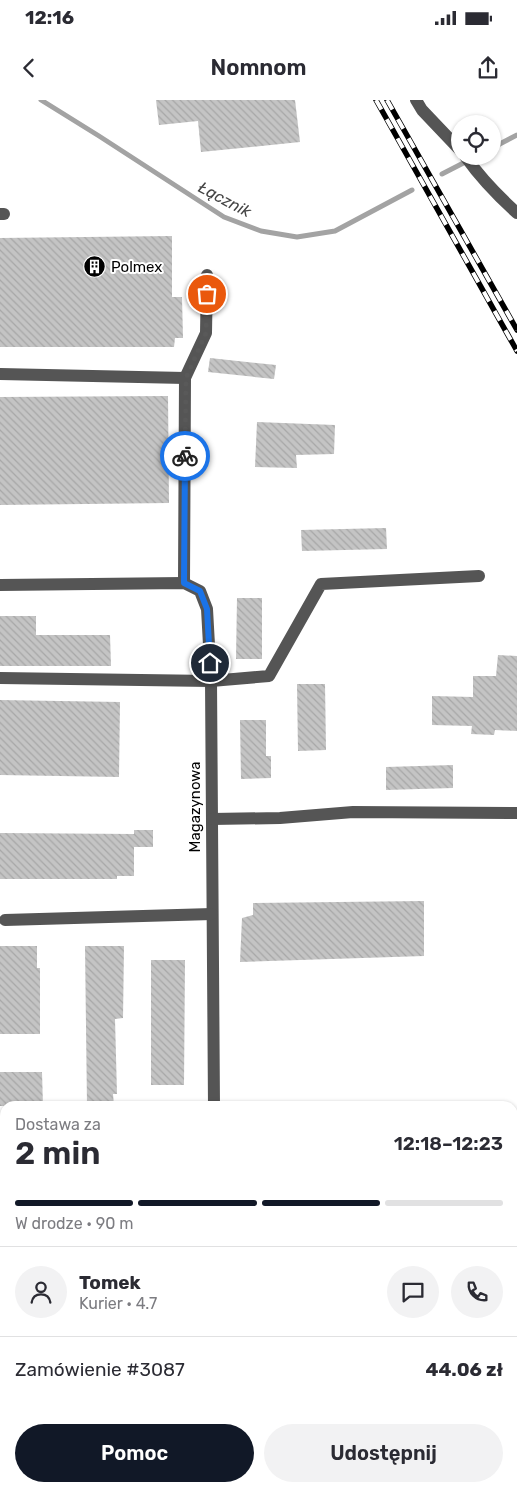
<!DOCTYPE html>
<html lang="pl">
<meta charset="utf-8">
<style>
body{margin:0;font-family:Rubik,sans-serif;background:#f2f2f3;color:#2b2b33;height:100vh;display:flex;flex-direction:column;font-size:19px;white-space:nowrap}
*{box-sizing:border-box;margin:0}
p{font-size:16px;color:#7c7c81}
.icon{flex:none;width:28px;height:28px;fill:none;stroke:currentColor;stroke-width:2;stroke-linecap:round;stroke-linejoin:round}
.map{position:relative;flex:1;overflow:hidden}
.panel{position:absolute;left:0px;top:1001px;width:518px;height:391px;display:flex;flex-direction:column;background:#fff;border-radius:15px 15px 0 0;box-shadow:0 1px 4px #0004}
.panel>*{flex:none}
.fabs{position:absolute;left:451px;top:15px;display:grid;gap:10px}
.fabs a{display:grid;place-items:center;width:50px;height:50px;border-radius:50%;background:#fff;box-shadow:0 1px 4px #0004;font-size:25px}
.pin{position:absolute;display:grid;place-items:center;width:42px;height:42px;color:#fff;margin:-21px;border:2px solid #fff;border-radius:50%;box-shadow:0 1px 5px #0007}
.courier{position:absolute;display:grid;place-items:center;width:50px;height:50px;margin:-25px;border:4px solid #1a73e8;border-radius:50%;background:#fff;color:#222;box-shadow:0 1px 6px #0007}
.head em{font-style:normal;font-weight:600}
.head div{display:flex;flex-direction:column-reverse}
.head{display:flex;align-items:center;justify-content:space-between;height:85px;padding:0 15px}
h1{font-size:32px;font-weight:600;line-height:38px}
.bar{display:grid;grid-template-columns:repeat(4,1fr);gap:8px 5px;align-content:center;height:60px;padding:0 15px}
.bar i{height:6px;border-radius:4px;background:#e1e1e2}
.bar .selected{background:#111827}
.bar p{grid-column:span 4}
.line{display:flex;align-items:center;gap:12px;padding:0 15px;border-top:1px solid #e1e1e2}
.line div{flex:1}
.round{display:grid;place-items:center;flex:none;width:52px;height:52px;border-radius:26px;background:#f2f2f3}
.action{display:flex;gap:10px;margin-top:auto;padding:10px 15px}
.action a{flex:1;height:58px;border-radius:30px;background:#111827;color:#fff;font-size:20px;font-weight:600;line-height:58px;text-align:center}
.action a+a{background:#f2f2f3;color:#2b2b33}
.status{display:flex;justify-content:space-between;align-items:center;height:35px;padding:0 25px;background:#fff;direction:ltr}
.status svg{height:14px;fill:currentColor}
header{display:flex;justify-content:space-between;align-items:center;height:65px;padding:0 15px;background:#fff;font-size:22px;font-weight:600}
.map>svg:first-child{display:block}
.grass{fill:url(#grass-dots)}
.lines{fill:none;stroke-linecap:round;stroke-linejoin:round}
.stream{stroke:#a3a3a3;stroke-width:5}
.building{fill:url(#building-back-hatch)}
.path{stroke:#777;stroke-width:3;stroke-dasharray:1 2.5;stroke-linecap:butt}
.minor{stroke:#555;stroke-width:12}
.rail-casing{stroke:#000;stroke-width:5.5}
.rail{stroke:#fff;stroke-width:4;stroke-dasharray:11;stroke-linecap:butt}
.done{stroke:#595959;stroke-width:5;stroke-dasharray:0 9}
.route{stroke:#1a73e8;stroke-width:6}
.labels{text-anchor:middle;stroke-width:4;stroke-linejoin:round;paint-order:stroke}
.poi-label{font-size:15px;fill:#000;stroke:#fff;text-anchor:start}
.street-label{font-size:15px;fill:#000;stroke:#fff}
.water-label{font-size:16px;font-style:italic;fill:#444;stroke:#fff}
</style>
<div class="status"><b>12:16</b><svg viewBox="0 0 49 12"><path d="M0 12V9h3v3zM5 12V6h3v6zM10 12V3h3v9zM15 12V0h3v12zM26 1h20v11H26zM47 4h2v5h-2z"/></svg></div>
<header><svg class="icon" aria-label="back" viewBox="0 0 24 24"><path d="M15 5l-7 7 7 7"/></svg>Nomnom<svg class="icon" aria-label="share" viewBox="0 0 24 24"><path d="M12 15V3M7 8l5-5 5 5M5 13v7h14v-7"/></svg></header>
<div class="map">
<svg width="517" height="1392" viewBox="0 0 517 1392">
<defs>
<pattern id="grass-dots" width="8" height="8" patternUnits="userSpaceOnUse" patternTransform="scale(1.25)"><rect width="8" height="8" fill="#dcdcdc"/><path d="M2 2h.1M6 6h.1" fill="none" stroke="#bbb" stroke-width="1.8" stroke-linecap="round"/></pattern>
<pattern id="building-back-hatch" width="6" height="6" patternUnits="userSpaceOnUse" patternTransform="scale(1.25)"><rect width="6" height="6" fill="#c4c4c4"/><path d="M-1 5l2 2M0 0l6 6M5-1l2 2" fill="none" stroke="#a7a7a7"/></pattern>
</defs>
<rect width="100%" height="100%" fill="#fff"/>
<rect class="grass" x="113" y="1388" width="81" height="4"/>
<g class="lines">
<g class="stream">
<polyline points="41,0 99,36 224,117 261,131 297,137 335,131 412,90"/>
<polyline points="492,48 517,35"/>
<polyline points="442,74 477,56"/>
</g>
</g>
<g class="building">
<polygon points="156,0 295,0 300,42 201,52 198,21 159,25"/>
<polygon points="172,136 172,197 182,197 183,238 175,238 174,247 0,247 0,138"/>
<polygon points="210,258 276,265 274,279 208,272"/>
<polygon points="168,296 169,403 0,405 0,297"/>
<polygon points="257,322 335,325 334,354 296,355 297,368 255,367"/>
<polygon points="386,428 387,449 302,451 301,430"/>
<polygon points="237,498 262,498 262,559 236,559"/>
<polygon points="0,516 36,516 36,535 110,535 111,566 0,566"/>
<polygon points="498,555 517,556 517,631 495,630 494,635 471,634 472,626 432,625 432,596 473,597 473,576 496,576"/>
<polygon points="297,584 325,584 326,650 298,651"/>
<polygon points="0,600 120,602 119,677 0,675"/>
<polygon points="240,620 266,620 266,656 271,656 271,678 241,679"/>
<polygon points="453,665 453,688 386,690 386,667"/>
<polygon points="134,730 153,730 153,747 134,747 134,776 117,776 117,779 0,779 0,733 134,734"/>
<polygon points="424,801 424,856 240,862 242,818 253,815 253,803"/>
<polygon points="0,846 37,846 37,868 40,868 40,934 0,934"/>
<polygon points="85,846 124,846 123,918 115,919 117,994 113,994 114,1006 87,1006"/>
<polygon points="151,860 185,860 184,985 151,985"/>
<polygon points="0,972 42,972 43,1006 0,1006"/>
</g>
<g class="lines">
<polyline class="path" points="512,1245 517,1245"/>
<g class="minor">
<polyline points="416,0 422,10 460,50"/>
<path d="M465,56C480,77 498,96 517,113"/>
<polyline points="0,114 4,114"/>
<polyline points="0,274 185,278"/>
<polyline points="184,483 185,278 206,233 207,175"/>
<polyline points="0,485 184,483 200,491 207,509 211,581 214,1006"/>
<polyline points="0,578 211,581 269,576 321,484 479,476"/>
<polyline points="212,719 280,718 353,712 517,713"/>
<polyline points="5,820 212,814"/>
<polyline points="0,1063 5,1063"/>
<polyline points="512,1220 517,1220"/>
<polyline points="0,1223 5,1223"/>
<polyline points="512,1275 517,1275"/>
<polyline points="228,1388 229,1392"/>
<polyline points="303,1388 303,1392"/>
<polyline points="411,1388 411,1392"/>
<polyline points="456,1388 460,1392"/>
</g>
<defs>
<g id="rail">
<polyline points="376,0 517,251"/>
<polyline points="387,0 517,230"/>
</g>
</defs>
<use href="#rail" class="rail-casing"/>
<use href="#rail" class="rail"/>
</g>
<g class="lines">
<polyline class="done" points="185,356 186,278 206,233 207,194"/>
<polyline class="route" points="185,356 184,483 200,491 207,509 210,563"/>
</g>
<defs>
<symbol id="building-disc" viewBox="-11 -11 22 22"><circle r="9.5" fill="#000" stroke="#fff"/><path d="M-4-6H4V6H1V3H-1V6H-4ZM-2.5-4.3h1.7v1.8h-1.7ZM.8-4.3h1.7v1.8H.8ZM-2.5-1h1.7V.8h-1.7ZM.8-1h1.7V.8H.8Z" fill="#fff"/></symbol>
</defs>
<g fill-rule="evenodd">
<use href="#building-disc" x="82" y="154" width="25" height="25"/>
</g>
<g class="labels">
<g class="poi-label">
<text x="111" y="172">Polmex</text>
</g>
<g class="street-label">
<text transform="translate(195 707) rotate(-90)" y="5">Magazynowa</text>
</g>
<g class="water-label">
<text transform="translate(225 99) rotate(28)" y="6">Łącznik</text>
</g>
</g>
</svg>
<div class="fabs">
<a><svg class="icon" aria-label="locate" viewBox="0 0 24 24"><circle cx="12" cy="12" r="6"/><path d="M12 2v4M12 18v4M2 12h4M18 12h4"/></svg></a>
</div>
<div class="pin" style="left:207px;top:194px;background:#ea580c"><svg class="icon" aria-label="bag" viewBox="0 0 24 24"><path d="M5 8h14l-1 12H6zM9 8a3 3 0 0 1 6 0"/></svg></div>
<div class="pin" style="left:210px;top:563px;background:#1f2937"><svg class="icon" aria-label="home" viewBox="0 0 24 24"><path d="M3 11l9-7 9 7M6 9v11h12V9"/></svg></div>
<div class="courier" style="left:185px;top:356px"><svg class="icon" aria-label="bike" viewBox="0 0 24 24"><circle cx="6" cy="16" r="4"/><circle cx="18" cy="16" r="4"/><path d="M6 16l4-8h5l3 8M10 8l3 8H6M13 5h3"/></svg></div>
<section class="panel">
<div class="head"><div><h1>2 min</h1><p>Dostawa za</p></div><em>12:18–12:23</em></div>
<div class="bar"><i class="selected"></i><i class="selected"></i><i class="selected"></i><i></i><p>W drodze · 90 m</p></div>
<div class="line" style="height:90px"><a class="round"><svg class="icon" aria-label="person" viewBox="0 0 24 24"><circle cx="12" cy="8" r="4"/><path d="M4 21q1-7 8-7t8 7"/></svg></a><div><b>Tomek</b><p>Kurier · 4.7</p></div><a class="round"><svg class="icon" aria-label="chat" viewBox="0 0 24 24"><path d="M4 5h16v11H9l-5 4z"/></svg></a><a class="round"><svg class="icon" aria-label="phone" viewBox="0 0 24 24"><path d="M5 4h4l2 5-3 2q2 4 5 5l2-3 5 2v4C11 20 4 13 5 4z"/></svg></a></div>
<div class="line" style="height:65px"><div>Zamówienie #3087</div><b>44.06 zł</b></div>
<div class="action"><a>Pomoc</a><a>Udostępnij</a></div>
</section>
</div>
